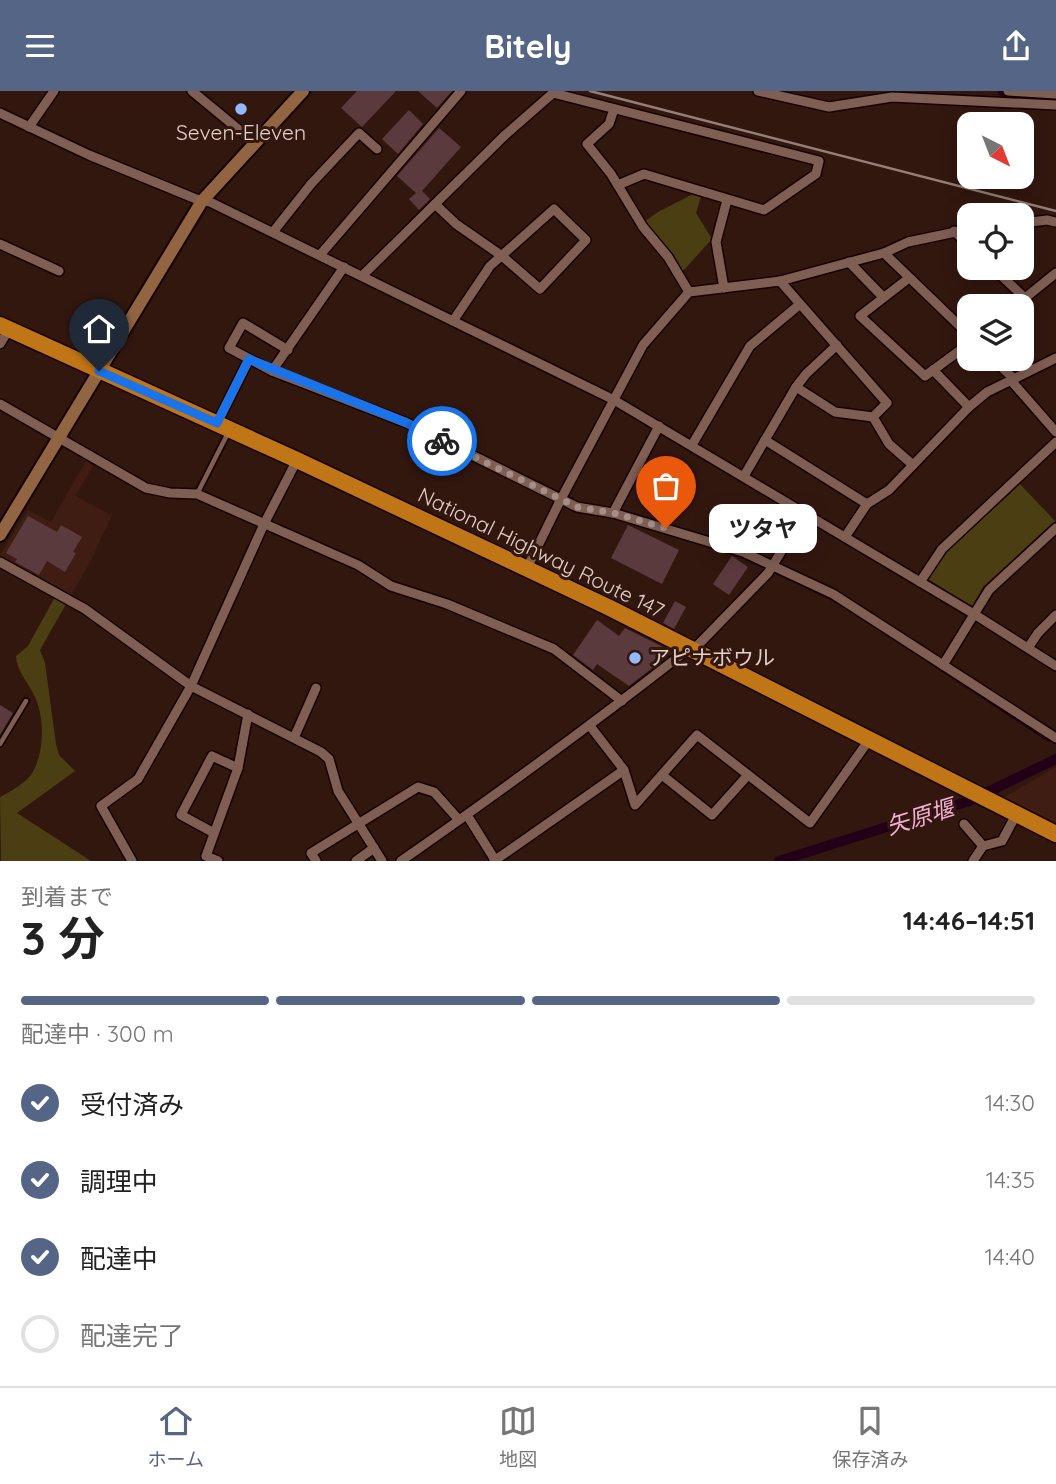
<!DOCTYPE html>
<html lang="ja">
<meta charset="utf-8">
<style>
body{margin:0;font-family:Quicksand,"Noto Sans JP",sans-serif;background:#f2f2f2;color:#222;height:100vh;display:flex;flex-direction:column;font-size:26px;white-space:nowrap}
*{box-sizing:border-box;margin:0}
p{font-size:23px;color:#767676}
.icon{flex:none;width:38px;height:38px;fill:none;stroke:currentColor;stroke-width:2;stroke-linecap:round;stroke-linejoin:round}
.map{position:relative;height:770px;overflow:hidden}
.side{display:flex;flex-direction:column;background:#fff;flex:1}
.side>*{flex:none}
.needle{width:46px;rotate:138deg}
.controls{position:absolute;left:957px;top:21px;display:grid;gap:14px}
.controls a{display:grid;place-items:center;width:77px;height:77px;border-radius:14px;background:#fff;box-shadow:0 4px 18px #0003;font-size:35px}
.pin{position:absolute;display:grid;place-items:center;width:60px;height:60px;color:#fff;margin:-72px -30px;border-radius:50% 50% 50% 0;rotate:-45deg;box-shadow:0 0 7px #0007}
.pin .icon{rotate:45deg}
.courier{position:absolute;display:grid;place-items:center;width:70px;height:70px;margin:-35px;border:5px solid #1a73e8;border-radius:50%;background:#fff;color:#222;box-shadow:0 2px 9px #0007}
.bubble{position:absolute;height:49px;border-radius:14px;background:#fff;box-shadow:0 4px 18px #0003;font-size:23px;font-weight:700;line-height:49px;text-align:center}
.summary em{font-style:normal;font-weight:700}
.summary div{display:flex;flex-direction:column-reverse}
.summary{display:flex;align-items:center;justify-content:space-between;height:119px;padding:0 21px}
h1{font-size:46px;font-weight:700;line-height:52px}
.bar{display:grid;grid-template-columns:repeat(4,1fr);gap:10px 7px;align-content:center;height:84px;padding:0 21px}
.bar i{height:9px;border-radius:5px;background:#e0e0e0}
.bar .selected{background:#556585}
.bar p{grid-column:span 4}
ol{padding:0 21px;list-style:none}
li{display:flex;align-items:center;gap:21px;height:77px}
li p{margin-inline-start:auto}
li .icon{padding:7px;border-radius:50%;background:#556585;color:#fff;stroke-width:4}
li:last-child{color:#767676}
li i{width:38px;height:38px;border:4px solid #e0e0e0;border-radius:50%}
header{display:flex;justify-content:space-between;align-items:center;height:91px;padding:0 21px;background:#556585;color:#fff;font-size:32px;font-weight:700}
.dock{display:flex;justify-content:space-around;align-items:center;height:98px;border-top:2px solid #e0e0e0;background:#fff;font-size:19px;color:#767676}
.dock a{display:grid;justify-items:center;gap:4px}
.dock .selected{color:#556585}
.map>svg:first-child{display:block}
.built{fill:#3f1d13}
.green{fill:#4b3e12}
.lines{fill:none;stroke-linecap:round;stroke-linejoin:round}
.stream{stroke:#230017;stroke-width:2.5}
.canal{stroke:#230017;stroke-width:10}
.building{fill:#5b3a3e}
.lane-casing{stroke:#180200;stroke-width:8}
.street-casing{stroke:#180200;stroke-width:12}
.secondary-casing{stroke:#180200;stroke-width:16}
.highway-casing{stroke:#180200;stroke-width:19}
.lane{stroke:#7f5e54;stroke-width:4.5}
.street{stroke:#7f5e54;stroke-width:9}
.secondary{stroke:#926542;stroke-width:12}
.highway{stroke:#c07517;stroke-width:16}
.rail{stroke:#967f78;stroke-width:2.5}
.done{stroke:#a48f88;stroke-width:7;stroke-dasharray:0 12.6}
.route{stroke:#1a73e8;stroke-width:9}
.poi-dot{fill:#94b7fd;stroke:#32170f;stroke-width:2.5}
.labels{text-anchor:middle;stroke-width:6;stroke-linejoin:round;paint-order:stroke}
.poi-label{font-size:21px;fill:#e2cfc9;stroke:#32170f}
.street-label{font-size:21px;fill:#e2cfc9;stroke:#32170f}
.water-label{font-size:23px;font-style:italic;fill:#f3aed5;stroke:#32170f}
</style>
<header><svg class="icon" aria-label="menu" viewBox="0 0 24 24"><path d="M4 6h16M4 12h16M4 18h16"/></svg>Bitely<svg class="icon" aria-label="share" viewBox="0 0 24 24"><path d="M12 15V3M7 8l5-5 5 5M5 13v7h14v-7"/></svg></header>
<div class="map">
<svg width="1056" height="770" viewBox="0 0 1056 770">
<rect width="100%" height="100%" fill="#32170f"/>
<g class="built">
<polygon points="86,370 93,375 75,405 112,424 89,473 70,506 0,467 0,464 28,419 51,431"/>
<polygon points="1056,676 1056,736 1001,708"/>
</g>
<g class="green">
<polygon points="695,102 701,105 696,122 712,148 682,181 673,163 644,131 658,121"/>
<polygon points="1019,392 1055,430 983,496 972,516 928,488 945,461"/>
<path d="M55,506L66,513L40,559L45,572L56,653L59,664L75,680L17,722L91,770H1L0,706C11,700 23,694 31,684C45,663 45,625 34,604C28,591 16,579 16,565L28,555Z"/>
</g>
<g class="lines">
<g class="stream">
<polyline points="585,422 616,427"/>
<polyline points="749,469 838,511"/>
<polyline points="855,522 1046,648 1056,651"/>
</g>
<g class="canal">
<polyline points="1003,1 1013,6 1056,7"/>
<polyline points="779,770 969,710 1056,668"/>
</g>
</g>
<g class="building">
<polygon points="357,0 396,0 362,36 341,17"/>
<polygon points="418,0 452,0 437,17"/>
<polygon points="409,19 423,33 398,63 382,48"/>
<polygon points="439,37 461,56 422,100 430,108 419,119 409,108 416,102 397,85"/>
<polygon points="28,425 57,441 61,434 82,446 73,461 76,462 65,481 47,470 39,484 15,471 17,468 6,462"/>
<polygon points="628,434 679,459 662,493 611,467"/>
<polygon points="732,465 748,476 729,504 713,493"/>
<polygon points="675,510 686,516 674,538 663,532"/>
<polygon points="597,529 619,545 625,537 673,561 629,595 597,573 593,579 573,564"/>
<polygon points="0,614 13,622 0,644"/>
</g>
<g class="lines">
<defs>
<g id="lane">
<polyline points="197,403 228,342"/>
<polyline points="0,653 26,610"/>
</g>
<g id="street">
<polyline points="192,0 255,52"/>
<polyline points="758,0 829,16 892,6 1056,14"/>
<polyline points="1008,0 1056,3"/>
<polyline points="614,18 609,33 587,53 611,83 643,136 668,166 689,201"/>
<polyline points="0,22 89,64 196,108 210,111 614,309 974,523 1056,575"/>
<polyline points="29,36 54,0"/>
<polyline points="435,113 456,133 502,165 540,198 586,149 554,118 490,175 453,230"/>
<polyline points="1022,132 1047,129 1056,131"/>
<polyline points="954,140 970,155"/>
<polyline points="273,141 311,93 359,42 377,58"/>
<polyline points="0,153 59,180"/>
<polyline points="884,162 970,245"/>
<polyline points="320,164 461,0"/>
<polyline points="849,171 883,206"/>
<polyline points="993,177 1025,207 1056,182"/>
<polyline points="362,185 503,46 553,2 819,70 816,83 764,119 644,83 618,94"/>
<polyline points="909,187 860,225 925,285 970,252"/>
<polyline points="780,190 887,312 873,326 889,353 913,374"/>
<polyline points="724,197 716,151 727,109"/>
<polyline points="0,253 9,238"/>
<polyline points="288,259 243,232 229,257 272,280 407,332 577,416 613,422 743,461 833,503 1056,647"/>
<polyline points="993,268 1014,288 1014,293 1056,341"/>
<polyline points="933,279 969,316"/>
<polyline points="272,280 344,176"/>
<polyline points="796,296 835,321 873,326"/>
<polyline points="0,313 146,397 170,402 197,403 358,474 391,495 447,513 554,558 622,610"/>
<polyline points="217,332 249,268"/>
<polyline points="765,349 867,413"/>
<polyline points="692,354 750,255 799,214"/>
<polyline points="744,385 796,296 806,283 837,254"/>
<polyline points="613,422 659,335"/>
<polyline points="845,446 867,413 889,399 969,316 987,301 1056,267"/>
<polyline points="0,471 85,518 191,595 321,661 329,668 338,700 382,770"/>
<polyline points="527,477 561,408 643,254 689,201 780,190 884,162 908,151 970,138"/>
<polyline points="920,491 942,458 1056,351"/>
<polyline points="1028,557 1038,542 1056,524"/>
<polyline points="943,574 989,499 1056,437"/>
<polyline points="590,635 624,679 635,714 697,644 810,732 869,649"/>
<polyline points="294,647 316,597"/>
<polyline points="662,684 712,724 748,684"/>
<polyline points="467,724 495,769"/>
<polyline points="964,733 983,755"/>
<polyline points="214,742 181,724 212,665 238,677"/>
<polyline points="132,770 101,715 138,688 191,595 264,433 297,369"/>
<polyline points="218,770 206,765 238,677 248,623"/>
<polyline points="316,770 311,762 418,696 434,701 459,729"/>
<polyline points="356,770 374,757"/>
<path d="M401,770C497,703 590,635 682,563L698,554L768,482L805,422"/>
<polyline points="494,770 624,679"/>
<polyline points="973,770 983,755 1002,750 1016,724"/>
</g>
<polyline id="secondary" points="0,444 202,110 303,0"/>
<polyline id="highway" points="0,234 297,369 610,517 1056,743"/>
</defs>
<use href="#lane" class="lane-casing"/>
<use href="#street" class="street-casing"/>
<use href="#secondary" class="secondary-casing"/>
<use href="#highway" class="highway-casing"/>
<use href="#lane" class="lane"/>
<use href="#street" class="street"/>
<use href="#secondary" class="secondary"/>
<use href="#highway" class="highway"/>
<polyline class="rail" points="590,0 1056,120"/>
</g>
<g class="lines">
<polyline class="done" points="442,350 577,416 613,422 666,437"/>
<polyline class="route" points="99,280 217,332 249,268 407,332 442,350"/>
</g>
<g class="poi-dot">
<circle cx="241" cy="18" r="7"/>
<circle cx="635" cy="567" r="7"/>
</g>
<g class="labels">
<g class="poi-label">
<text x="241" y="49">Seven-Eleven</text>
<text x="649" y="574" text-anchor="start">アピナボウル</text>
</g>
<g class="street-label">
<text transform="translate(541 462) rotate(26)" y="7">National Highway Route 147</text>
</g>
<g class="water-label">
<text transform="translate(920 726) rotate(-17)" y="8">矢原堰</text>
</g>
</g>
</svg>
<div class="controls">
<a><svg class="needle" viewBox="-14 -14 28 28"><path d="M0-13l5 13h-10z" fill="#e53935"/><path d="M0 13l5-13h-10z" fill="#767676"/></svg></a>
<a><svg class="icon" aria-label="locate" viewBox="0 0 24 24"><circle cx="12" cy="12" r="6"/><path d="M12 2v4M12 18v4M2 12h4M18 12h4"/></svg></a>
<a><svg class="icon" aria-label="layers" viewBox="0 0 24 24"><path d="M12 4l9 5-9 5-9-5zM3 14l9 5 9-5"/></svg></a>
</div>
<div class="pin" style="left:666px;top:437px;background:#ea580c"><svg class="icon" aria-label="bag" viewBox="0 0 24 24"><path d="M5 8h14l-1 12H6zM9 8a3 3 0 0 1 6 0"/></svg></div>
<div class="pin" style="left:99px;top:280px;background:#1f2937"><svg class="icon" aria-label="home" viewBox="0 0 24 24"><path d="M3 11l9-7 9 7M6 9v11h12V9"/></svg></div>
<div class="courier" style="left:442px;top:350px"><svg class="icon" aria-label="bike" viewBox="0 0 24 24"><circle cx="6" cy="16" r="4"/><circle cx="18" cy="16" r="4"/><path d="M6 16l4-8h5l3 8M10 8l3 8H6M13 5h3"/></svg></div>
<div class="bubble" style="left:709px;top:413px;width:108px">ツタヤ</div>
</div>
<section class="side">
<div class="summary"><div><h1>3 分</h1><p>到着まで</p></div><em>14:46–14:51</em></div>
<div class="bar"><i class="selected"></i><i class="selected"></i><i class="selected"></i><i></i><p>配達中 · 300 m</p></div>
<ol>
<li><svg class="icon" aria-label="check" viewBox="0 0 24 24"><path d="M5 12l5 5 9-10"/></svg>受付済み<p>14:30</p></li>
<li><svg class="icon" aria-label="check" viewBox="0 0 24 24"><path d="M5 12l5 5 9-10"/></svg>調理中<p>14:35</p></li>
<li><svg class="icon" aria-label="check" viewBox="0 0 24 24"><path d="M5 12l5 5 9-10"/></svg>配達中<p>14:40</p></li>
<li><i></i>配達完了</li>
</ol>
</section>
<nav class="dock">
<a class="selected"><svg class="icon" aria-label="home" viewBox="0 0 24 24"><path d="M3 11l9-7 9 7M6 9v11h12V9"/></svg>ホーム</a>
<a><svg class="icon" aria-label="map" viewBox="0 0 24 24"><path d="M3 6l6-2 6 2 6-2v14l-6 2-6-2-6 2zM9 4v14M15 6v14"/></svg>地図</a>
<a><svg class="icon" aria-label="saved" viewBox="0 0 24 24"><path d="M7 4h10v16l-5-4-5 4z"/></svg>保存済み</a>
</nav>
